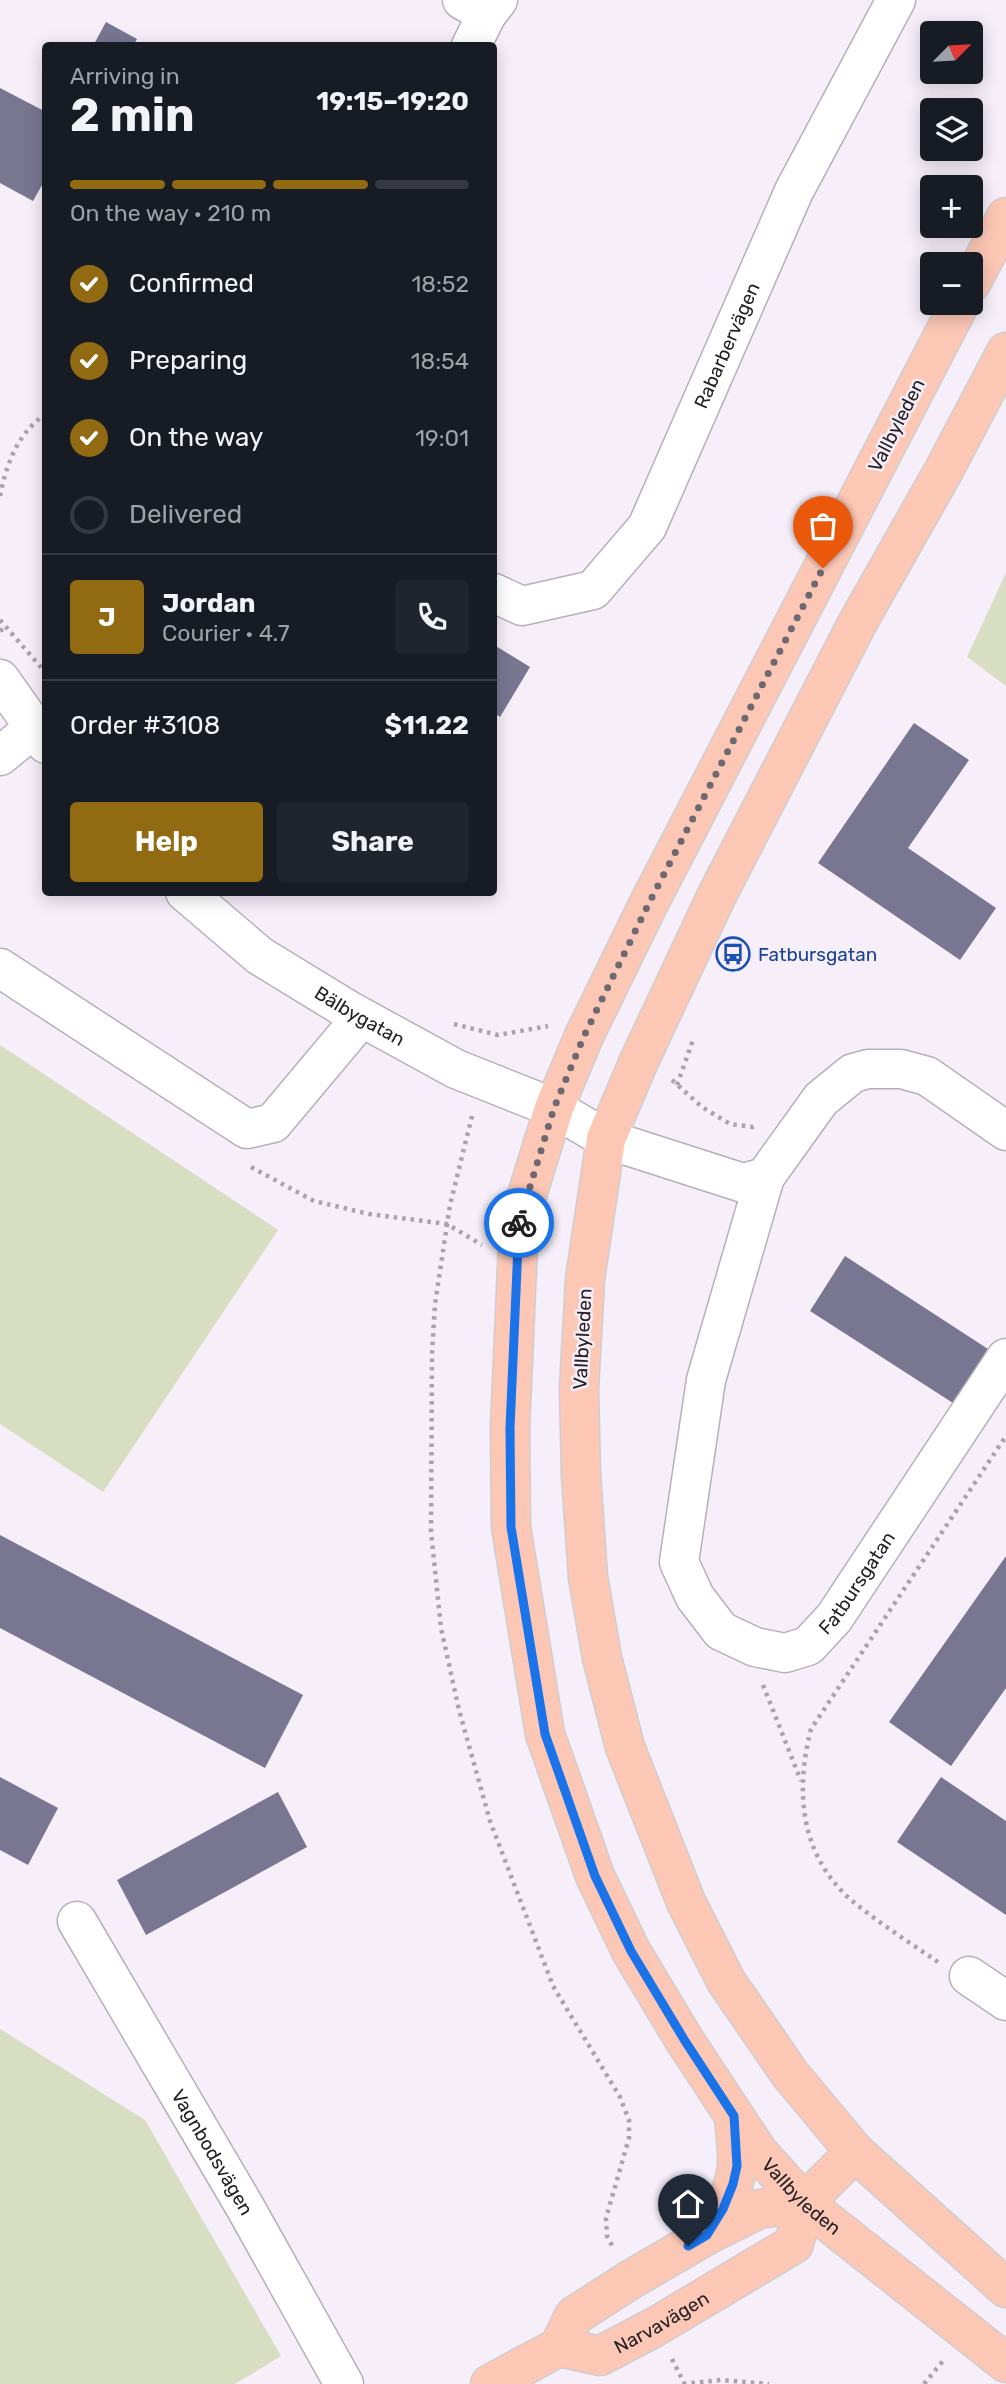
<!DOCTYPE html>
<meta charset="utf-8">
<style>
body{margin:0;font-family:Rubik,sans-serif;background:#20242c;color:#f1f3f6;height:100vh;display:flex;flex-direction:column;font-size:26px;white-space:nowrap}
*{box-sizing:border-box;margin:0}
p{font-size:23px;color:#9ea1a6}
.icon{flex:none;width:38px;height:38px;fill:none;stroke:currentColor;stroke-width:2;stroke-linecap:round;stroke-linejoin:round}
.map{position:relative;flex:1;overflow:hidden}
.drawer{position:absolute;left:42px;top:42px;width:455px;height:854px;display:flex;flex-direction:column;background:#171b24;border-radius:7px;box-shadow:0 4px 18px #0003}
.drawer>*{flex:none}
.needle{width:46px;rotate:66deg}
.controls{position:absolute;left:920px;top:21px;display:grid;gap:14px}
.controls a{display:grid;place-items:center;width:63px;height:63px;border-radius:7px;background:#171b24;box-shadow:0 4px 18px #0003;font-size:35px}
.pin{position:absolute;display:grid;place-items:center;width:60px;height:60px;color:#fff;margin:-72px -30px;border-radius:50% 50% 50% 0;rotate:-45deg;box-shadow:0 0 7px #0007}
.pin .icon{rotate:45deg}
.courier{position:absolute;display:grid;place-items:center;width:70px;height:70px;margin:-35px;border:5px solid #1a73e8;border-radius:50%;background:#fff;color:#222;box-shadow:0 2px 9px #0007}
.overview em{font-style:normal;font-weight:700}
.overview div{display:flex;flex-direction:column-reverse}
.overview{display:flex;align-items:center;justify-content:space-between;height:119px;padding:0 28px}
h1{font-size:46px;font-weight:700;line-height:52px}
.bar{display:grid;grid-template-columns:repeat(4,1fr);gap:10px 7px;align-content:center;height:84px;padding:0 28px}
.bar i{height:9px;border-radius:5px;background:#363941}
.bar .current{background:#916a11}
.bar p{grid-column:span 4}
.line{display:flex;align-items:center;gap:18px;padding:0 28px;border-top:2px solid #363941}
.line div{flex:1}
.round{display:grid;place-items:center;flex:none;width:74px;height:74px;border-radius:7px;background:#20242c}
ol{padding:0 28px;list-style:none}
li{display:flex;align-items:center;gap:21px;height:77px}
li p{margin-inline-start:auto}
li .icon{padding:7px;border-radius:50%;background:#916a11;color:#fff;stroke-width:4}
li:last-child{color:#9ea1a6}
li i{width:38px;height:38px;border:4px solid #363941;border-radius:50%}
.button{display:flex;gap:14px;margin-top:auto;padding:14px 28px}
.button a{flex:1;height:80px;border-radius:7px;background:#916a11;color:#fff;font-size:28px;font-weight:700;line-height:80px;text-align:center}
.button a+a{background:#20242c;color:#f1f3f6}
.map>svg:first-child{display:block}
.green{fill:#d7dec2}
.building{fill:#797692}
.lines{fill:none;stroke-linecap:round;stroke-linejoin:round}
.minor-casing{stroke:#b7afba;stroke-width:41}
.major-casing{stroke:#cfcecf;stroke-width:41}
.path{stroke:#a9a3ab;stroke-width:4.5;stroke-dasharray:3.5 5;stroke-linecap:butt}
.minor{stroke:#fff;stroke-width:38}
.major{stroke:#fdc7b6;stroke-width:38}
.done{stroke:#6e6970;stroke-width:7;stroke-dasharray:0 12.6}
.route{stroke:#1a73e8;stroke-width:9}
.labels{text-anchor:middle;stroke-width:5;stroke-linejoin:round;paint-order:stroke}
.street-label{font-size:19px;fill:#252226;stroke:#f6eef9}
.transit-label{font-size:19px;fill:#164399;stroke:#f6eef9;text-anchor:start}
</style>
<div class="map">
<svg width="1006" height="2384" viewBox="0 0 1006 2384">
<rect width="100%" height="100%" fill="#f6eef9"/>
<g class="green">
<polygon points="1006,573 1006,686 967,657"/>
<polygon points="0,1045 278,1230 103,1492 0,1424"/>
<polygon points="0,2029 145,2120 281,2356 235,2384 0,2384"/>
</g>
<g class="building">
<polygon points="106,22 137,39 133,46 93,46"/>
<polygon points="0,88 46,112 46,178 33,201 0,183"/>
<polygon points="494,645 530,667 500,717 494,713 496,701 494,699"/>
<polygon points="914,723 969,760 908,848 996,908 960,960 818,863"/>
<polygon points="845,1256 988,1349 953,1403 810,1311"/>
<polygon points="0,1535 303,1695 265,1768 0,1628"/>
<polygon points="1006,1556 1006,1688 951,1766 889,1722"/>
<polygon points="0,1777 58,1808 28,1865 0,1850"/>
<polygon points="941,1777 1006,1821 1006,1915 897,1842"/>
<polygon points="278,1792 307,1847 146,1935 117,1880"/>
</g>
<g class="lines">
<defs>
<g id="minor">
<polyline points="462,0 487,14 498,0"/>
<polyline points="471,46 487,14"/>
<path id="s1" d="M494,593L522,606L593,590L647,527L794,191L896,0"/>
<polyline points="0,679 46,744"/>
<polyline points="0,756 34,728"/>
<path id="s2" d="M185,892L260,956L350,1011L456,1069L554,1108L606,1139L743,1183L765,1177L821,1099L853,1073L868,1069H901L927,1076L1006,1131"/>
<polyline points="0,968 247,1129 273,1123 361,1018"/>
<path id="s3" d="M765,1177L706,1380L679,1562L695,1597L721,1631L755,1647L785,1653L808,1646L834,1618L1006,1358"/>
<path id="s4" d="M77,1921L245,2207L344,2384"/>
<polyline points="969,1976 1006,2001"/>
</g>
<g id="major">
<polyline points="971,283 1006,217"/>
<path id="s5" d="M960,303L649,903L584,1036L554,1108L519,1221L510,1428L511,1527L545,1734L595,1876L631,1951L685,2041L758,2152L804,2203L1006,2363"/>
<polyline points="1006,352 944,470 858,622 717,895 639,1061 606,1139 585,1279 579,1389 581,1475 588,1577 602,1658 625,1747 686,1902 726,1981 790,2074 855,2152 1006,2288"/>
<path d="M707,2235C720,2214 735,2191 737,2166C738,2150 735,2132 734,2116"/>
<path id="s6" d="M559,2347L600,2356L655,2327L794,2244L804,2203L855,2152"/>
<polyline points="490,2384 559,2347 574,2316 630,2280 707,2235 759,2209 804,2203"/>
</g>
</defs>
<use href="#minor" class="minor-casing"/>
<use href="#major" class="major-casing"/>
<g class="path">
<path d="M0,496C6,465 18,432 46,414"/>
<polyline points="0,620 46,673"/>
<polyline points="0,631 6,627"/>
<polyline points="454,1024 498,1035 548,1026"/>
<polyline points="672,1080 702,1107 730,1124 753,1127 756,1125"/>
<polyline points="677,1085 693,1040"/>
<polyline points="472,1116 450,1205 435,1304 432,1354 431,1531 441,1628 459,1710 490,1821 553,1986 620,2097 629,2120 629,2138 606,2218 607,2236 614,2249"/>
<polyline points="251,1167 314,1201 369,1214 447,1224 482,1245"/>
<polyline points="763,1685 801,1781"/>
<path d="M938,1962C909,1942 877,1922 850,1899C800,1854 795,1791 811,1729L1006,1436"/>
<polyline points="672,2359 684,2383"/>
<polyline points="683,2384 721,2380 769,2384"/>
<polyline points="924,2384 943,2361"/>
</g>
<use href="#minor" class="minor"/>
<use href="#major" class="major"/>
</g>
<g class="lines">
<polyline class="done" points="519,1223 554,1108 584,1036 649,903 823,568"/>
<polyline class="route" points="519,1223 510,1428 511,1527 545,1734 595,1876 631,1951 685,2041 734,2116 737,2166 733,2184 723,2209 707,2235 688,2246"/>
</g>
<defs>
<symbol id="bus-ring" viewBox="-11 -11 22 22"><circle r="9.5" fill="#f6eef9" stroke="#1a4fb4" stroke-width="1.5"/><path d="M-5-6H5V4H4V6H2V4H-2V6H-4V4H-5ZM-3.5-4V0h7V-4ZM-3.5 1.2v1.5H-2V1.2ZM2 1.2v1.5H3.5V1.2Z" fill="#1a4fb4"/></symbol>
</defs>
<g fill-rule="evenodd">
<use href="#bus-ring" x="714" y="935" width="38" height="38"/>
</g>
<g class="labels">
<g class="street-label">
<text dy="7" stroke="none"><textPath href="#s1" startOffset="385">Rabarbervägen</textPath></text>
<text transform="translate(896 425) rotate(-63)" y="7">Vallbyleden</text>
<text dy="7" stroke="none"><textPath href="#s2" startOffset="215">Bälbygatan</textPath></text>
<text transform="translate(582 1339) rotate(-87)" y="7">Vallbyleden</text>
<text dy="7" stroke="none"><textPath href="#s3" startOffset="649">Fatbursgatan</textPath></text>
<text dy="7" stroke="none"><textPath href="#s4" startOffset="268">Vagnbodsvägen</textPath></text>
<text dy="7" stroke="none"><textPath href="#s5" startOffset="2070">Vallbyleden</textPath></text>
<text dy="7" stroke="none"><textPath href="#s6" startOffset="112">Narvavägen</textPath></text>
</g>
<g class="transit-label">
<text x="758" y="961">Fatbursgatan</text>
</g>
</g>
</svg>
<div class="controls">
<a><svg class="needle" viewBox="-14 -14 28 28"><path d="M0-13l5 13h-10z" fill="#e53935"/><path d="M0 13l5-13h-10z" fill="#9ea1a6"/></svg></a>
<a><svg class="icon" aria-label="layers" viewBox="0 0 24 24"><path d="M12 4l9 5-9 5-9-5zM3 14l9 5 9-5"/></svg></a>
<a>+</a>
<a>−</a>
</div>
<div class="pin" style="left:823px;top:568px;background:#ea580c"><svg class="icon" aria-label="bag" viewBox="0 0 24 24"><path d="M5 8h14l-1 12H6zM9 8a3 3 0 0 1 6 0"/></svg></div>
<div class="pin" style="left:688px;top:2246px;background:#1f2937"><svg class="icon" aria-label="home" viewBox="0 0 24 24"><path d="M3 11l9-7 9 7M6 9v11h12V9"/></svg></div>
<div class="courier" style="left:519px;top:1223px"><svg class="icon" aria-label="bike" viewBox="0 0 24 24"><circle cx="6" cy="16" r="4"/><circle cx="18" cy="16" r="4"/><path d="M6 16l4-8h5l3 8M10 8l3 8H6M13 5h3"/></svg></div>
<section class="drawer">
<div class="overview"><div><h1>2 min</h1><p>Arriving in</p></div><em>19:15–19:20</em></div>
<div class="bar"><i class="current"></i><i class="current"></i><i class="current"></i><i></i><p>On the way · 210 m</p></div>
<ol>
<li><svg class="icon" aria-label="check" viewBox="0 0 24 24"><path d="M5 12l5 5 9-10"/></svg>Confirmed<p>18:52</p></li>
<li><svg class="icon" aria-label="check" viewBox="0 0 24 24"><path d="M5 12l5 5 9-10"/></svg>Preparing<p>18:54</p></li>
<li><svg class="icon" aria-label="check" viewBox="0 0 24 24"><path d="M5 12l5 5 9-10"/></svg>On the way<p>19:01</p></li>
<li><i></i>Delivered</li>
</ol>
<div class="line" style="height:126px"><b class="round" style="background:#916a11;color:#fff">J</b><div><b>Jordan</b><p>Courier · 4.7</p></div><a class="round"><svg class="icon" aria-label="phone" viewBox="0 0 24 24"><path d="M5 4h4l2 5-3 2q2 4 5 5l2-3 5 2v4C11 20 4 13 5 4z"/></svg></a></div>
<div class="line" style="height:91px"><div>Order #3108</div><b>$11.22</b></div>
<div class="button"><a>Help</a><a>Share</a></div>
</section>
</div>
